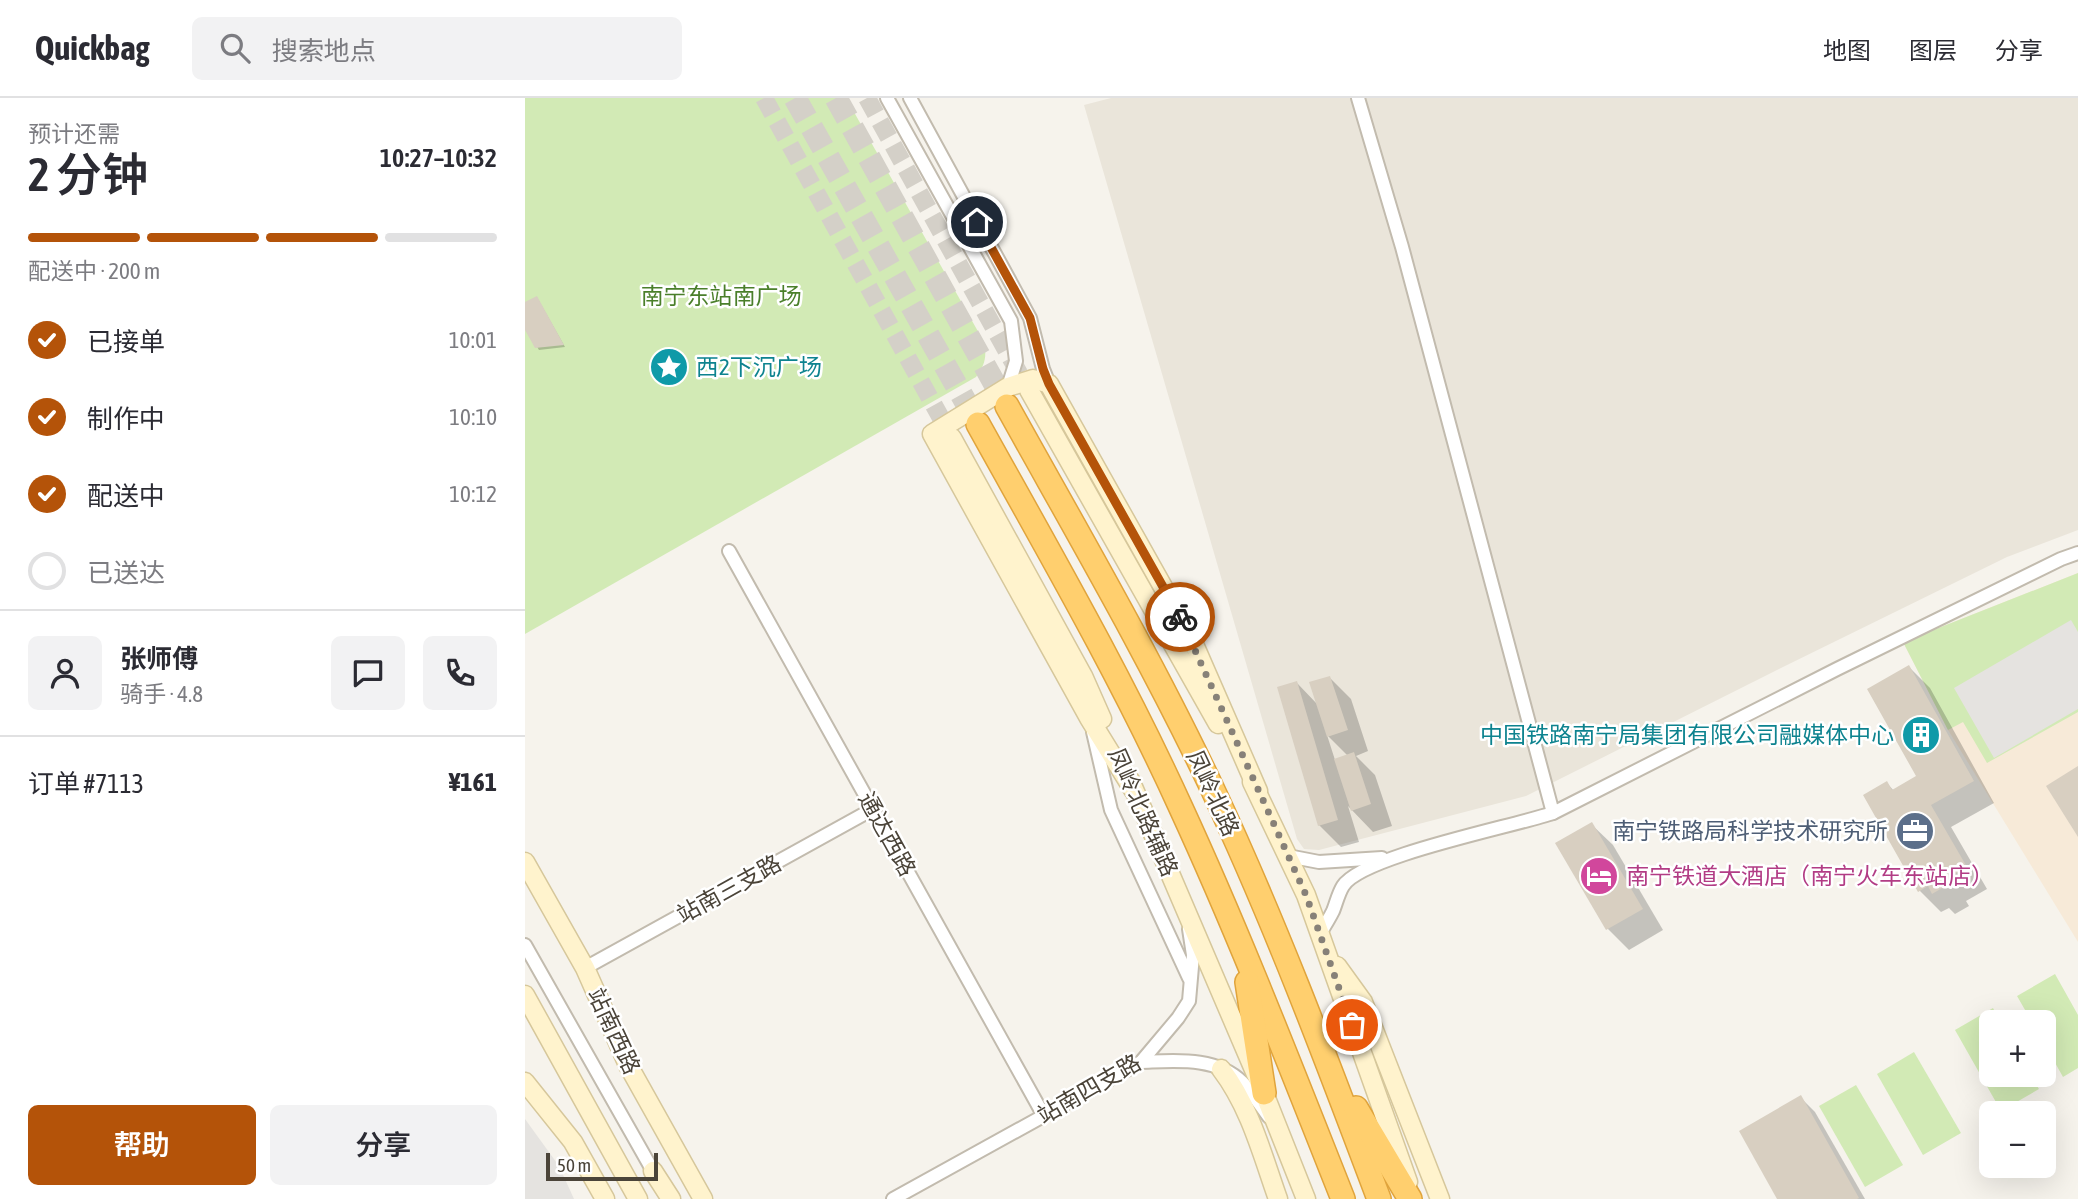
<!DOCTYPE html>
<html lang="zh">
<meta charset="utf-8">
<style>
body{margin:0;font-family:"Asap Condensed","Noto Sans SC",sans-serif;background:#f2f2f3;color:#2b2b33;height:100vh;display:flex;flex-direction:column;font-size:26px;white-space:nowrap}
*{box-sizing:border-box;margin:0}
p{font-size:23px;color:#7c7c81}
.icon{flex:none;width:38px;height:38px;fill:none;stroke:currentColor;stroke-width:2;stroke-linecap:round;stroke-linejoin:round}
.map{position:relative;flex:1;overflow:hidden}
.panel{display:flex;flex-direction:column;background:#fff;width:525px}
.panel>*{flex:none}
.buttons{position:absolute;left:1454px;top:912px;display:grid;gap:14px}
.buttons a{display:grid;place-items:center;width:77px;height:77px;border-radius:10px;background:#fff;box-shadow:0 7px 28px #0002;font-size:35px}
.scale{position:absolute;left:21px;bottom:18px;width:112px;box-sizing:border-box;padding-left:7px;border:4px solid #4b4439;border-top:0;font-size:19px;line-height:24px;white-space:nowrap;color:#4b4439;-webkit-text-stroke:5px #fff;paint-order:stroke}
.pin{position:absolute;display:grid;place-items:center;width:60px;height:60px;color:#fff;margin:-30px;border:4px solid #fff;border-radius:50%;box-shadow:0 2px 7px #0007}
.courier{position:absolute;display:grid;place-items:center;width:70px;height:70px;margin:-35px;border:5px solid #b45309;border-radius:50%;background:#fff;color:#222;box-shadow:0 2px 9px #0007}
.summary em{font-style:normal;font-weight:600}
.summary div{display:flex;flex-direction:column-reverse}
.summary{display:flex;align-items:center;justify-content:space-between;height:119px;padding:0 28px}
h1{font-size:46px;font-weight:600;line-height:52px}
.bar{display:grid;grid-template-columns:repeat(4,1fr);gap:10px 7px;align-content:center;height:84px;padding:0 28px}
.bar i{height:9px;border-radius:5px;background:#e1e1e2}
.bar .current{background:#b45309}
.bar p{grid-column:span 4}
.line{display:flex;align-items:center;gap:18px;padding:0 28px;border-top:2px solid #e1e1e2}
.line div{flex:1}
.round{display:grid;place-items:center;flex:none;width:74px;height:74px;border-radius:10px;background:#f2f2f3}
ol{padding:0 28px;list-style:none}
li{display:flex;align-items:center;gap:21px;height:77px}
li p{margin-inline-start:auto}
li .icon{padding:7px;border-radius:50%;background:#b45309;color:#fff;stroke-width:4}
li:last-child{color:#7c7c81}
li i{width:38px;height:38px;border:4px solid #e1e1e2;border-radius:50%}
.primary-button{display:flex;gap:14px;margin-top:auto;padding:14px 28px}
.primary-button a{flex:1;height:80px;border-radius:10px;background:#b45309;color:#fff;font-size:28px;font-weight:600;line-height:80px;text-align:center}
.primary-button a+a{background:#f2f2f3;color:#2b2b33}
header{display:flex;align-items:center;gap:42px;box-sizing:border-box;height:98px;padding:0 35px;background:#fff;border-bottom:2px solid #e1e1e2}
header strong{font-size:33px}
nav{display:flex;gap:38px;margin-inline-start:auto;font-size:24px}
.search{width:490px;height:63px;background:#f2f2f3;display:flex;align-items:center;gap:18px;box-sizing:border-box;padding:0 24px;border-radius:10px;color:#7c7c81;font-size:26px}
main{display:flex;flex:1;min-height:0}
.map>svg:first-child{display:block}
.residential{fill:#eae5da}
.commercial{fill:#f7ead8}
.green{fill:#d2eab5}
.parking{fill:#e5e3e0}
.shadow{fill:#0003;fill-rule:evenodd}
.building{fill:#d8cfc1}
.lines{fill:none;stroke-linecap:round;stroke-linejoin:round}
.secondary-tunnel{stroke:#d4d0c8;stroke-width:18;stroke-dasharray:18 9;stroke-linecap:butt}
.highway-tunnel{stroke:#d4d0c8;stroke-width:23;stroke-dasharray:23 11;stroke-linecap:butt}
.street-casing{stroke:#c2bbae;stroke-width:16}
.secondary-casing{stroke:#d6c79b;stroke-width:21}
.highway-casing{stroke:#e0a43c;stroke-width:26}
.street{stroke:#fff;stroke-width:12}
.secondary{stroke:#fff3cd;stroke-width:18}
.highway{stroke:#ffcf6e;stroke-width:23}
.done{stroke:#878178;stroke-width:7;stroke-dasharray:0 12.6}
.route{stroke:#b45309;stroke-width:9}
.labels{text-anchor:middle;stroke-width:5;stroke-linejoin:round;paint-order:stroke}
.park-label{font-size:23px;fill:#4a7f2a;stroke:#fff}
.culture-label{font-size:23px;fill:#0d838f;stroke:#fff;text-anchor:start}
.street-label{font-size:23px;fill:#4b4439;stroke:#fff}
.service-label{font-size:23px;fill:#4e5e75;stroke:#fff;text-anchor:end}
.hotel-label{font-size:23px;fill:#b23c85;stroke:#fff;text-anchor:start}
</style>
<header>
<strong>Quickbag</strong>
<div class="search"><svg class="icon" aria-label="search" viewBox="0 0 24 24"><circle cx="10" cy="10" r="6"/><path d="M15 15l6 6"/></svg>搜索地点</div>
<nav><a>地图</a><a>图层</a><a>分享</a></nav>
</header>
<main>
<section class="panel">
<div class="summary"><div><h1>2 分钟</h1><p>预计还需</p></div><em>10:27–10:32</em></div>
<div class="bar"><i class="current"></i><i class="current"></i><i class="current"></i><i></i><p>配送中 · 200 m</p></div>
<ol>
<li><svg class="icon" aria-label="check" viewBox="0 0 24 24"><path d="M5 12l5 5 9-10"/></svg>已接单<p>10:01</p></li>
<li><svg class="icon" aria-label="check" viewBox="0 0 24 24"><path d="M5 12l5 5 9-10"/></svg>制作中<p>10:10</p></li>
<li><svg class="icon" aria-label="check" viewBox="0 0 24 24"><path d="M5 12l5 5 9-10"/></svg>配送中<p>10:12</p></li>
<li><i></i>已送达</li>
</ol>
<div class="line" style="height:126px"><a class="round"><svg class="icon" aria-label="person" viewBox="0 0 24 24"><circle cx="12" cy="8" r="4"/><path d="M4 21q1-7 8-7t8 7"/></svg></a><div><b>张师傅</b><p>骑手 · 4.8</p></div><a class="round"><svg class="icon" aria-label="chat" viewBox="0 0 24 24"><path d="M4 5h16v11H9l-5 4z"/></svg></a><a class="round"><svg class="icon" aria-label="phone" viewBox="0 0 24 24"><path d="M5 4h4l2 5-3 2q2 4 5 5l2-3 5 2v4C11 20 4 13 5 4z"/></svg></a></div>
<div class="line" style="height:91px"><div>订单 #7113</div><b>¥161</b></div>
<div class="primary-button"><a>帮助</a><a>分享</a></div>
</section>
<div class="map">
<svg width="1553" height="1101" viewBox="0 0 1553 1101">
<rect width="100%" height="100%" fill="#f6f3ec"/>
<polygon class="residential" points="586,0 1553,0 1553,432 1482,459 1258,569 1001,698 794,752 779,751 772,741 559,7"/>
<polygon class="commercial" points="1553,475 1553,844 1423,632 1378,544"/>
<g class="green">
<path d="M0,0H321L459,244C462,259 460,267 451,279L0,536Z"/>
<polygon points="1553,475 1553,614 1462,665 1438,624 1423,632 1378,544"/>
<polygon points="1530,876 1553,917 1553,970 1538,979 1519,945 1519,924 1507,924 1492,898"/>
<polygon points="1468,910 1475,924 1466,924 1466,976 1506,977 1514,991 1476,1013 1430,932"/>
<polygon points="1389,954 1436,1035 1398,1057 1352,976"/>
<polygon points="1331,987 1378,1067 1340,1089 1294,1008"/>
</g>
<g class="parking">
<polygon points="1546,522 1553,534 1553,611 1469,660 1429,590"/>
<polygon points="0,1021 34,1068 49,1101 0,1101"/>
</g>
<g class="shadow">
<polygon points="14,203 40,249 14,252 0,229 0,206"/>
<polygon points="1384,569 1405,590 1469,705 1426,729 1462,791 1441,803 1444,808 1430,816 1424,810 1416,814 1395,793 1362,685 1369,693 1393,679"/>
<path d="M804,579L826,601L843,653L831,658L850,677L867,728L848,734L823,708L834,744L816,749L794,727L772,585L793,607ZM802,637L823,658L810,662Z"/>
<polygon points="1066,726 1088,747 1138,832 1104,852 1083,831"/>
<polygon points="1276,1000 1290,1014 1340,1101 1254,1101"/>
</g>
<g class="building">
<polygon points="12,198 39,247 10,250 0,232 0,204"/>
<polygon points="1384,567 1449,683 1406,707 1442,769 1421,781 1424,786 1407,796 1403,788 1393,794 1338,697 1362,683 1367,692 1391,678 1342,591"/>
<polygon points="805,578 823,632 802,639 784,584"/>
<polygon points="772,583 813,722 793,728 752,589"/>
<polygon points="829,654 846,706 826,713 809,661"/>
<polygon points="1553,668 1553,739 1521,688"/>
<polygon points="1067,724 1118,811 1081,832 1030,745"/>
<polygon points="1276,997 1334,1100 1332,1101 1252,1101 1214,1033"/>
</g>
<g class="lines">
<g class="secondary-tunnel">
<polyline points="239,0 427,340"/>
<polyline points="342,0 495,277"/>
</g>
<g class="highway-tunnel">
<polyline points="270,0 453,326"/>
<polyline points="311,0 482,308"/>
</g>
<defs>
<g id="street">
<polyline points="362,0 486,223 491,263 483,289"/>
<polyline points="385,0 505,220 518,271 524,286"/>
<polyline points="833,0 877,149 1028,715"/>
<polyline points="204,453 519,1018"/>
<polyline points="568,634 586,712 664,880"/>
<polyline points="763,758 794,764 857,760"/>
<path d="M794,837C799,829 804,821 808,813C811,806 813,796 818,788C837,758 986,729 1028,715L1312,571L1536,461L1553,455"/>
<polyline points="0,847 128,1073"/>
<polyline points="60,870 348,711"/>
<path d="M616,964C649,963 691,958 717,984C727,994 735,1007 744,1019"/>
<polyline points="368,1101 616,964 653,920 664,903 668,857 664,831"/>
</g>
<g id="secondary">
<polyline points="504,292 693,626"/>
<polyline points="427,340 558,578 577,621"/>
<polyline points="605,682 739,995 781,1101"/>
<polyline points="727,684 781,797 883,1084"/>
<polyline points="609,693 564,620 407,336 483,289 508,281 524,286 665,537 733,693"/>
<polyline points="0,764 60,870 103,967 178,1101"/>
<polyline points="812,868 838,904 915,1101"/>
<polyline points="0,897 113,1101"/>
<path d="M696,971C725,1009 737,1056 753,1101"/>
<polyline points="0,984 48,1044 80,1101"/>
<polyline points="128,1073 146,1101"/>
</g>
<g id="highway">
<path d="M482,308C552,434 625,559 687,690C750,824 802,963 854,1101"/>
<path d="M453,326C523,452 596,578 656,710C715,838 766,970 818,1101"/>
<polyline points="722,884 739,995"/>
<polyline points="831,1010 885,1101"/>
</g>
</defs>
<use href="#street" class="street-casing"/>
<use href="#secondary" class="secondary-casing"/>
<use href="#highway" class="highway-casing"/>
<use href="#street" class="street"/>
<use href="#secondary" class="secondary"/>
<use href="#highway" class="highway"/>
</g>
<g class="lines">
<polyline class="done" points="655,519 781,797 827,927"/>
<polyline class="route" points="452,124 505,220 518,271 524,286 655,519"/>
</g>
<defs>
<symbol id="sight-disc" viewBox="-11 -11 22 22"><circle r="9.5" fill="#0f9aa8" stroke="#fff"/><path d="M0-6L1.8-2.2L6-1.7L2.9 1.2L3.7 5.4L0 3.3L-3.7 5.4L-2.9 1.2L-6-1.7L-1.8-2.2Z" fill="#fff"/></symbol>
<symbol id="building-disc" viewBox="-11 -11 22 22"><circle r="9.5" fill="#0f9aa8" stroke="#fff"/><path d="M-4-6H4V6H1V3H-1V6H-4ZM-2.5-4.3h1.7v1.8h-1.7ZM.8-4.3h1.7v1.8H.8ZM-2.5-1h1.7V.8h-1.7ZM.8-1h1.7V.8H.8Z" fill="#fff"/></symbol>
<symbol id="office-disc" viewBox="-11 -11 22 22"><circle r="9.5" fill="#5c6f8a" stroke="#fff"/><path d="M-6-3h4V-5.5h4V-3h4V5H-6ZM-1-4.5V-3h2v-1.5ZM-6 0V1H6V0Z" fill="#fff"/></symbol>
<symbol id="hotel-disc" viewBox="-11 -11 22 22"><circle r="9.5" fill="#d1479c" stroke="#fff"/><path d="M-6-4.5h1.5V1H6V5H4.5V3h-9V5H-6ZM-4 0a1.8 1.8 0 1 1 3.6 0ZM.5 0V-2.5h3Q6-2.5 6 0Z" fill="#fff"/></symbol>
</defs>
<g fill-rule="evenodd">
<use href="#sight-disc" x="122" y="247" width="44" height="44"/>
<use href="#building-disc" x="1374" y="615" width="44" height="44"/>
<use href="#office-disc" x="1368" y="711" width="44" height="44"/>
<use href="#hotel-disc" x="1052" y="756" width="44" height="44"/>
</g>
<g class="labels">
<g class="park-label">
<text x="196" y="206">南宁东站南广场</text>
</g>
<g class="culture-label">
<text x="171" y="277">西2下沉广场</text>
<text x="1369" y="645" text-anchor="end">中国铁路南宁局集团有限公司融媒体中心</text>
</g>
<g class="street-label">
<text transform="translate(688 695) rotate(65)" y="8">凤岭北路</text>
<text transform="translate(618 714) rotate(66)" y="8">凤岭北路辅路</text>
<text transform="translate(362 736) rotate(61)" y="8">通达西路</text>
<text transform="translate(204 791) rotate(-29)" y="8">站南三支路</text>
<text transform="translate(89 933) rotate(65)" y="8">站南西路</text>
<text transform="translate(564 991) rotate(-30)" y="8">站南四支路</text>
</g>
<g class="service-label">
<text x="1363" y="741">南宁铁路局科学技术研究所</text>
</g>
<g class="hotel-label">
<text x="1101" y="786">南宁铁道大酒店（南宁火车东站店）</text>
</g>
</g>
</svg>
<div class="buttons">
<a>+</a>
<a>−</a>
</div>
<div class="scale">50 m</div>
<div class="pin" style="left:827px;top:927px;background:#ea580c"><svg class="icon" aria-label="bag" viewBox="0 0 24 24"><path d="M5 8h14l-1 12H6zM9 8a3 3 0 0 1 6 0"/></svg></div>
<div class="pin" style="left:452px;top:124px;background:#1f2937"><svg class="icon" aria-label="home" viewBox="0 0 24 24"><path d="M3 11l9-7 9 7M6 9v11h12V9"/></svg></div>
<div class="courier" style="left:655px;top:519px"><svg class="icon" aria-label="bike" viewBox="0 0 24 24"><circle cx="6" cy="16" r="4"/><circle cx="18" cy="16" r="4"/><path d="M6 16l4-8h5l3 8M10 8l3 8H6M13 5h3"/></svg></div>
</div>
</main>
